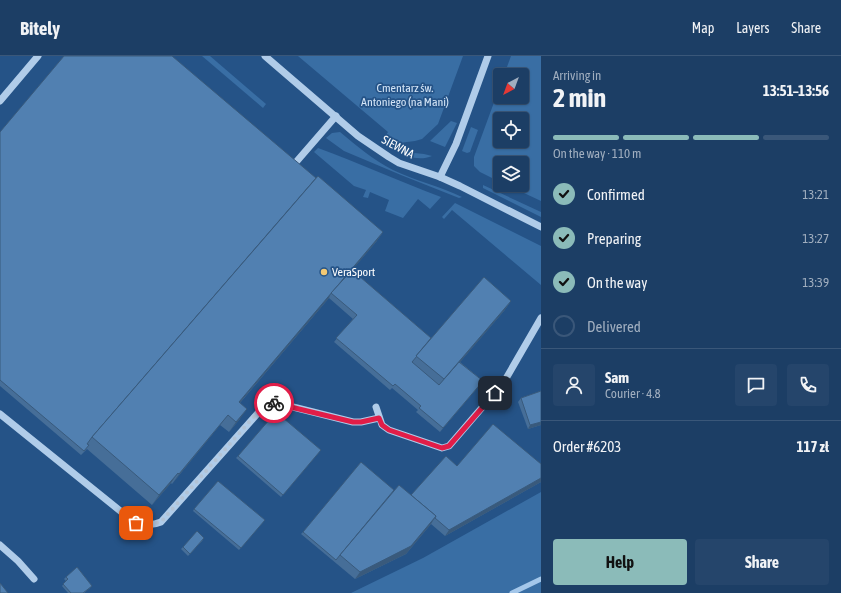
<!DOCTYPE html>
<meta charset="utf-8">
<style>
body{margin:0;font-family:"Asap Condensed",sans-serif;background:#25456b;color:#f1f3f6;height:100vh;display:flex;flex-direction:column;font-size:15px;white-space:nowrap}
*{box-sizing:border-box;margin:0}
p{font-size:13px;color:#a0aebf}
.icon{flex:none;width:22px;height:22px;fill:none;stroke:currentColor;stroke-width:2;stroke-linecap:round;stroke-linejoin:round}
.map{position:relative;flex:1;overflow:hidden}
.details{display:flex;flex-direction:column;background:#1c3e65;width:300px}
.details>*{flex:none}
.needle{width:26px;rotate:221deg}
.tools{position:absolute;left:493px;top:12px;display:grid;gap:8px}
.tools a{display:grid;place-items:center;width:36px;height:36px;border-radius:4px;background:#1c3e65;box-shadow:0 1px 3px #0004,0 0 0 1px #3a5779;font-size:20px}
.pin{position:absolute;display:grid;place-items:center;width:34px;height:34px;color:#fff;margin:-17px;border-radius:8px;box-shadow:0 2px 6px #0006}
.courier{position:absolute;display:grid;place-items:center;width:40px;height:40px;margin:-20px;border:3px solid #e11d48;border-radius:50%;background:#fff;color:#222;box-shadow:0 1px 5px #0007}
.headline em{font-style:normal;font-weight:700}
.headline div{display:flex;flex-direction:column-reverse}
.headline{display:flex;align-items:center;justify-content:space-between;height:68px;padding:0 12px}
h1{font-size:26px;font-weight:700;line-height:30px}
.bar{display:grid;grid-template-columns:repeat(4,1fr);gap:6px 4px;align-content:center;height:48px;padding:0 12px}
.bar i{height:5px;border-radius:3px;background:#3a5779}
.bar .selected{background:#8bbbb9}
.bar p{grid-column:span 4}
.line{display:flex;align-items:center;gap:10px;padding:0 12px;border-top:1px solid #3a5779}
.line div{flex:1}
.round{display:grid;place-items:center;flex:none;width:42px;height:42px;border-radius:4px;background:#25456b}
ol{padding:0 12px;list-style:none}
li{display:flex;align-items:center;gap:12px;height:44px}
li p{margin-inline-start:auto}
li .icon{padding:4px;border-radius:50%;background:#8bbbb9;color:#111;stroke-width:4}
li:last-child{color:#a0aebf}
li i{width:22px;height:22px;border:2px solid #3a5779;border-radius:50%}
.cta{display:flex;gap:8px;margin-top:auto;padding:8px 12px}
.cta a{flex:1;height:46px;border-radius:4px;background:#8bbbb9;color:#111;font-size:16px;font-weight:700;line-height:46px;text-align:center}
.cta a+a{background:#25456b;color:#f1f3f6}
header{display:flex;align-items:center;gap:24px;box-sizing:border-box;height:56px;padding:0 20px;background:#1c3e65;border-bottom:1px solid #3a5779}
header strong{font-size:19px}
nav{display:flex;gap:22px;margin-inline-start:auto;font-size:14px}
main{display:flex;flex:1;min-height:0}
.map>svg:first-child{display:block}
.green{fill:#396ea4;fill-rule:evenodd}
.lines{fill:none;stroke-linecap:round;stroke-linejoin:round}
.stream{stroke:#a4c7ea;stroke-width:5}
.minor{stroke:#b0cce9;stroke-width:7}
.wall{fill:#466e98}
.shaded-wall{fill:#395a7c}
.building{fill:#5180b1;stroke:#395a7c}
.done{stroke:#b3c3d5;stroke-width:4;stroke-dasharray:0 7.2}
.route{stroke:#e11d48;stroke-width:5}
.poi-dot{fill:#f3c974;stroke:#255387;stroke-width:1.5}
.labels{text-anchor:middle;stroke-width:3.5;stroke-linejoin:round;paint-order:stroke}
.park-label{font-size:12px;fill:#d4e5f7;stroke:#255387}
.street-label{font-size:12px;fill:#fff;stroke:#255387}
.poi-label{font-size:12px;fill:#fff;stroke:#255387;text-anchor:start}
</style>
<header>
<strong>Bitely</strong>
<nav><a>Map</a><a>Layers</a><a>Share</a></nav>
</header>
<main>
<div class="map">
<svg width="541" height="537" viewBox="0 0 541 537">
<rect width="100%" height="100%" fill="#255387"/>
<g class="green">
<polygon points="202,0 210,0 266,48 263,52"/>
<polygon points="298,0 463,0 438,68 422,83 415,85 399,87 386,79 388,76"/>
<path d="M511,0H541V145L507,129H522V107H500V126L480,116L474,110V101L500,30V41H522V19H504ZM500,63H522V85H500Z"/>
<polygon points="451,65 457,67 445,91 430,85"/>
<polygon points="471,71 478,74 470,96 467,97 462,95"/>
<path d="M340,76C357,90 373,104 393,114C415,125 440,130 462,141L459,142L401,119L344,95L326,82L332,77Z"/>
<path d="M318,92C359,107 399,125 441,141L430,153L418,143L403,162L385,155L389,144L370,136L368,142L363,141L366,134L354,130L314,96Z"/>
<path d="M395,95L424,98L432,100C420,105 406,101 395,95Z"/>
<polygon points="483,129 541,156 541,161 483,132"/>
<polygon points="455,147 541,190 541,229 452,154 444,163 442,161"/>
<polygon points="541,436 541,537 351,537 423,502"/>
</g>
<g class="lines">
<polyline class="stream" points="512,537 541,523"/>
<g class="minor">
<polyline points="265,0 358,80 389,101 399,107 440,121 460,130 541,171"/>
<polyline points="0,45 38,0"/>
<polyline points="297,105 336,60"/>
<polyline points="440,121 456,88 488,0"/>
<polyline points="376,351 382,369 389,374 442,392 449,390 504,326 541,262"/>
<path d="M0,358L129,462C139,469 149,471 161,466L267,347H277L353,366H361L379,362"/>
<polyline points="0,489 18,505 34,523"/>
</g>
</g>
<g class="wall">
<polygon points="0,76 316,122 383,176 376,186 352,214 431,282 511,245 504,255 460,306 483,325 440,376 416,356 418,354 392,332 390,334 334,286 353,263 329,242 240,347 240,363 229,376 220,369 172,428 171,427 152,449 87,393 81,399 0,330"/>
<polygon points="541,335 541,369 528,373 518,346 521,342"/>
<polygon points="319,396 281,441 236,402 238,400"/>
<polygon points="541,408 541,426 445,480 431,468 406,498 355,523 301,478 303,476 394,434 411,439 457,410"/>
<polygon points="194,453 263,466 239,494 193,455"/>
<polygon points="203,484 188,500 181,493 183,491"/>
<polygon points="66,521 90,532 84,537 68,537 62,530 66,525 64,523"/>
</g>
<g class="shaded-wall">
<polygon points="383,176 376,186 332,238 331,237 329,242 232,356 239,346"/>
<polygon points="511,245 504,255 437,333 444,323"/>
<polygon points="483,325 480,329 440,376 443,372"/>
<polygon points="247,353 240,363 229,376 236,366"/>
<polygon points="228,359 220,369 172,428 179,418"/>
<polygon points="541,366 541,369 528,373 530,369"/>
<polygon points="178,417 171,427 152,449 159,439"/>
<polygon points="541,422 541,426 445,480 449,474"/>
<polygon points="436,460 431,468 406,498 355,523 360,516"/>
</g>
<g class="building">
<polygon points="64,0 172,0 316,122 92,381 87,388 89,389 84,395 0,324 0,76"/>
<polygon points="318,120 383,176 239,346 247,353 236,366 228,359 179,418 178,417 159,439 92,381"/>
<polygon points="352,214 431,282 416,300 417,300 412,306 439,329 459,306 483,325 443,372 419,352 421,350 395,328 393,330 336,282 357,259 331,237"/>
<polygon points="484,221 511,245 444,323 416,300"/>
<polygon points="541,335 541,366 530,369 521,342"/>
<polygon points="276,356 321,394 283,439 238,400"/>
<polygon points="493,368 541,408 541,422 449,474 435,462 436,460 411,439 446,400 457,410"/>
<polygon points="361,406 394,434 340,499 336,504 303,476"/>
<polygon points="218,425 265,464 241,492 194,453"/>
<polygon points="399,429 436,460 411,490 360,516 340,499"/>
<polygon points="197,475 204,482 190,498 183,491"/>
<polygon points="77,511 92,530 83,537 71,537 63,528 68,523 66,521"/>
<polygon points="0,527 8,537 0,537"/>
</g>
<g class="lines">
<polyline class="done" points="136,467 146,469 161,466 266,347 274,347"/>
<polyline class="route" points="274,347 353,366 361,366 379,362 382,369 389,374 442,392 449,390 495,337"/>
</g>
<circle class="poi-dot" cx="324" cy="216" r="4"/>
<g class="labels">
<g class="park-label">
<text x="405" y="36">Cmentarz św.<tspan x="405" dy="14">Antoniego (na Mani)</tspan></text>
</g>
<g class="street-label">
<text transform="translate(398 91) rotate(28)" y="4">SIEWNA</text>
</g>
<g class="poi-label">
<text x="332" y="220">VeraSport</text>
</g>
</g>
</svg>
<div class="tools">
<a><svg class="needle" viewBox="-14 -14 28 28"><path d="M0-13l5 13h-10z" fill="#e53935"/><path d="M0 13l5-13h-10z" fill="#a0aebf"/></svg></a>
<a><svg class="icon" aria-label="locate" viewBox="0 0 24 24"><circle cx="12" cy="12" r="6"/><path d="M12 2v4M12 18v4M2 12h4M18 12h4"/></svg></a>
<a><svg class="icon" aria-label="layers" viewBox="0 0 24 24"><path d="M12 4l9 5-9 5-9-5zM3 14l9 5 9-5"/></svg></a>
</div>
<div class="pin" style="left:136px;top:467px;background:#ea580c"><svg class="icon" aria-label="bag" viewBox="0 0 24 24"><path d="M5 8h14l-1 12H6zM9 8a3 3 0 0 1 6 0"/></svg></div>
<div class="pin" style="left:495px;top:337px;background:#1f2937"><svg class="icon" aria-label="home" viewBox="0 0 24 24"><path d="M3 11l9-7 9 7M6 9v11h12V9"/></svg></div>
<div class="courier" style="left:274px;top:347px"><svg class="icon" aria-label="bike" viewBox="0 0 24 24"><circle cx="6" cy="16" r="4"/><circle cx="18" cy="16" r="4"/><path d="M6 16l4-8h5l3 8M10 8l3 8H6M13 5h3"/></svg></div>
</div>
<section class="details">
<div class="headline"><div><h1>2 min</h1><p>Arriving in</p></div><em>13:51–13:56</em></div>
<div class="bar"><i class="selected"></i><i class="selected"></i><i class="selected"></i><i></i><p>On the way · 110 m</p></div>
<ol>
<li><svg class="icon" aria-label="check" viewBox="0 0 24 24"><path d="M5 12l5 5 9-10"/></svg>Confirmed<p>13:21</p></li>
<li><svg class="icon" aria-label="check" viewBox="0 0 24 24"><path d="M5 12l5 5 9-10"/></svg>Preparing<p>13:27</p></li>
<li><svg class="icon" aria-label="check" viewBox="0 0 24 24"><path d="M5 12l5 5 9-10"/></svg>On the way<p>13:39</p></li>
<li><i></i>Delivered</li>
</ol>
<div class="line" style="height:72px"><a class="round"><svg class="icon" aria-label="person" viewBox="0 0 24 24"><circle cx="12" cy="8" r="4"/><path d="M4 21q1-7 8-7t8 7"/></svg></a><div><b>Sam</b><p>Courier · 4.8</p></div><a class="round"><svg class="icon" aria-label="chat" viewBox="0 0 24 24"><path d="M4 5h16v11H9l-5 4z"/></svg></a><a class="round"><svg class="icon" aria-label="phone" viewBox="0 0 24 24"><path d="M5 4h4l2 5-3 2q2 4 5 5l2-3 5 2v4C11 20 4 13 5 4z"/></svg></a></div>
<div class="line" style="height:52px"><div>Order #6203</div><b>117 zł</b></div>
<div class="cta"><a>Help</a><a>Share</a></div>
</section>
</main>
